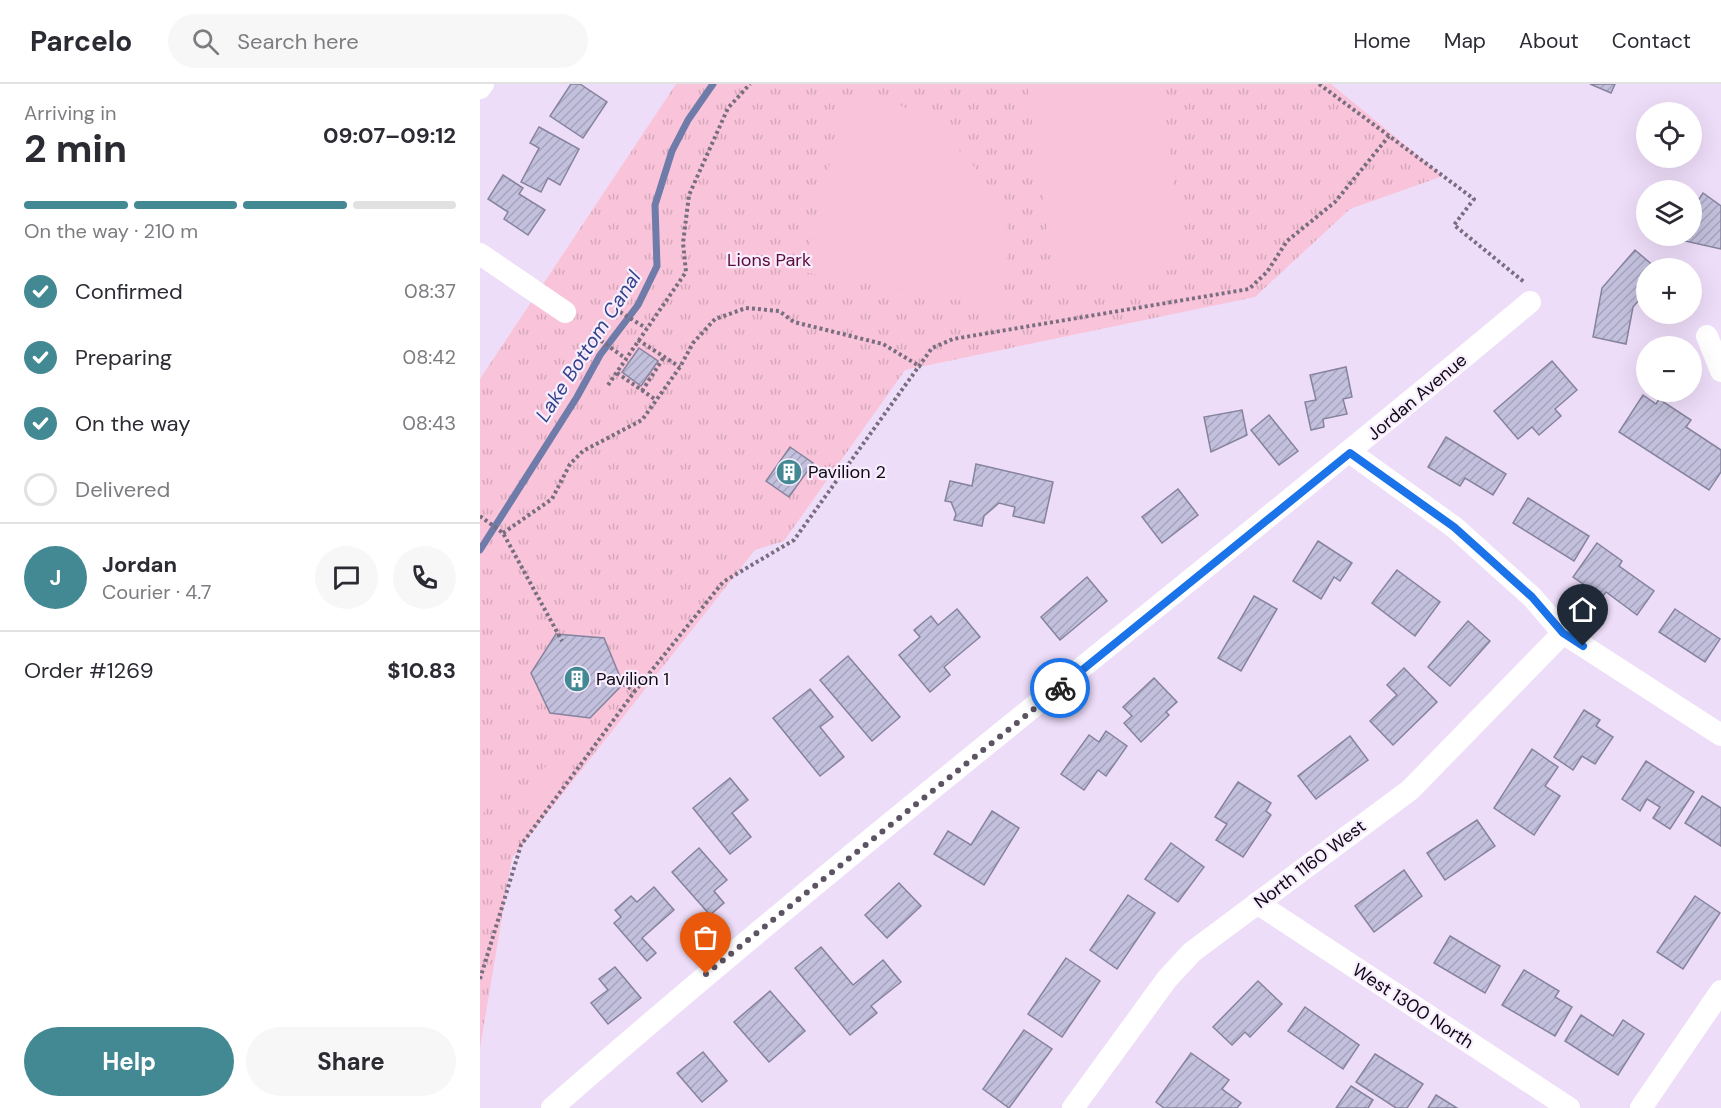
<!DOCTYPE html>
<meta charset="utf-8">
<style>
body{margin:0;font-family:"DM Sans",sans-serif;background:#f7f7f7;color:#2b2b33;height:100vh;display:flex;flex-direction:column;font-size:22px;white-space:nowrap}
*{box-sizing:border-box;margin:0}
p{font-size:20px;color:#7c7c81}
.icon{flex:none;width:33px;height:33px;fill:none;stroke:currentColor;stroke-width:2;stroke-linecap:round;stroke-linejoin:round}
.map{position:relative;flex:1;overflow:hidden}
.sheet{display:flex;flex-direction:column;background:#fff;width:480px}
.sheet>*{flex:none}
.controls{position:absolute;left:1156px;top:18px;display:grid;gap:12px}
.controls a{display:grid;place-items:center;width:66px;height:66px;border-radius:50%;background:#fff;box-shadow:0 6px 24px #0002;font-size:30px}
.pin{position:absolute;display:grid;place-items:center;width:51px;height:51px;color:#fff;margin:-62px -26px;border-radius:50% 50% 50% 0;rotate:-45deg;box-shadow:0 0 6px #0007}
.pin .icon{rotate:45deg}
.courier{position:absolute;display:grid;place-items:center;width:60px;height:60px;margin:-30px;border:4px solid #1a73e8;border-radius:50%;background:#fff;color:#222;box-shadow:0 2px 8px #0007}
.summary em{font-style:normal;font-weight:700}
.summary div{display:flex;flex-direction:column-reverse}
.summary{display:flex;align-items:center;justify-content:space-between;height:102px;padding:0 24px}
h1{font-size:39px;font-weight:700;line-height:45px}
.bar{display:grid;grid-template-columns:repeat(4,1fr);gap:9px 6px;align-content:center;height:72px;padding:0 24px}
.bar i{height:8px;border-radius:4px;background:#e1e1e2}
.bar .on{background:#438994}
.bar p{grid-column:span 4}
.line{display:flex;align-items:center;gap:15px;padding:0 24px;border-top:2px solid #e1e1e2}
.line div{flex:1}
.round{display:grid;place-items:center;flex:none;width:63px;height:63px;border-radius:32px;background:#f7f7f7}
ol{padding:0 24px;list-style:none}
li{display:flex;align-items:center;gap:18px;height:66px}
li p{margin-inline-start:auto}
li .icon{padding:6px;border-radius:50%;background:#438994;color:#fff;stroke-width:4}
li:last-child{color:#7c7c81}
li i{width:33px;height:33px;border:3px solid #e1e1e2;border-radius:50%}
.button{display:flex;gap:12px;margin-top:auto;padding:12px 24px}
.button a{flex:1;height:69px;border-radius:36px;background:#438994;color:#fff;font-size:24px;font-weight:700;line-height:69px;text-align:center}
.button a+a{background:#f7f7f7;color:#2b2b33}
header{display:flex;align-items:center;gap:36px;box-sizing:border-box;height:84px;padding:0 30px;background:#fff;border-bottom:2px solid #e1e1e2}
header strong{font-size:28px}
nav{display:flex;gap:33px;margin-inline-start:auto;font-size:21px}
.search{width:420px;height:54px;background:#f7f7f7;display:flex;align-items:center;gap:15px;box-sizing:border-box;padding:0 21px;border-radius:33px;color:#7c7c81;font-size:22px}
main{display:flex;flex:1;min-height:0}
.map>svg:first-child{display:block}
.park{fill:url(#park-tufts)}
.pitch{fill:#f9c4d9}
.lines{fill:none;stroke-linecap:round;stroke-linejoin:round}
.stream{stroke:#6f7ba8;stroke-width:7}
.building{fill:url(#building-hatch);stroke:#86839e;stroke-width:1.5}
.path{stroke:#786e80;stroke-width:4;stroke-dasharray:3 3;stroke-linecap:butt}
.minor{stroke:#fff;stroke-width:22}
.done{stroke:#5c5363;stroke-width:6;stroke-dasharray:0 10.8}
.route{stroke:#1a73e8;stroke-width:8}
.labels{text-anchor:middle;stroke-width:4.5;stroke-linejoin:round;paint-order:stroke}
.park-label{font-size:18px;fill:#5d0b39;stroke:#f7edfe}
.street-label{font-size:18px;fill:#0e0912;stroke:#f7edfe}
.poi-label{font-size:18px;fill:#0e0912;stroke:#f7edfe;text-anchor:start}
.water-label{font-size:20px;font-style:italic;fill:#33448b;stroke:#f7edfe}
</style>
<header>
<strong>Parcelo</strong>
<div class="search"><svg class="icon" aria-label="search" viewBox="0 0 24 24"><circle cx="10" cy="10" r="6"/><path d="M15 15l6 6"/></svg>Search here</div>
<nav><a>Home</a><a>Map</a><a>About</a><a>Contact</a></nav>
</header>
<main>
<section class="sheet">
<div class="summary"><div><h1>2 min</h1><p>Arriving in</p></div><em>09:07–09:12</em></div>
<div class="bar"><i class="on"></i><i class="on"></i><i class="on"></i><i></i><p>On the way · 210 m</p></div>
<ol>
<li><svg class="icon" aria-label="check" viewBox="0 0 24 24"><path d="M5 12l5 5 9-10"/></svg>Confirmed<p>08:37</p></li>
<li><svg class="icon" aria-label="check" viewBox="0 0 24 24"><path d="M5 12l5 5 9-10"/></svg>Preparing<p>08:42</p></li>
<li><svg class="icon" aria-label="check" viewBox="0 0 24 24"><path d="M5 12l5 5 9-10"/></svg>On the way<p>08:43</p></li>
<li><i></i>Delivered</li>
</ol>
<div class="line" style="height:108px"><b class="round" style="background:#438994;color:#fff">J</b><div><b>Jordan</b><p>Courier · 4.7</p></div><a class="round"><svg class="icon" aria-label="chat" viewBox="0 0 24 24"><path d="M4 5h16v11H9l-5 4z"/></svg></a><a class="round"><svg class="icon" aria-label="phone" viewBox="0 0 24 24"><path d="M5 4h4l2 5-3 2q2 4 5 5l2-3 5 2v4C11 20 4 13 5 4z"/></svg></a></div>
<div class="line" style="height:78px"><div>Order #1269</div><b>$10.83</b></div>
<div class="button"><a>Help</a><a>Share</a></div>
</section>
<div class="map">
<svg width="1241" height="1024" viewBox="0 0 1241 1024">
<defs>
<pattern id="park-tufts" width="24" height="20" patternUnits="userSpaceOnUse" patternTransform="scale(1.5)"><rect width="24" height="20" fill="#f9c4d9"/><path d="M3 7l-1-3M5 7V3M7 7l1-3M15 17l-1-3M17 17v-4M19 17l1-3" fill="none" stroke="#d4a7b9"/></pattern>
<pattern id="building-hatch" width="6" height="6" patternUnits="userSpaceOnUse" patternTransform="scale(1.5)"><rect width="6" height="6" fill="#c3c0dd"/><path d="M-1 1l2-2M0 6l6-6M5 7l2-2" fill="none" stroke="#a6a4bd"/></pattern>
</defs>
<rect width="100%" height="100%" fill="#eeddf9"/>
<polygon class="park" points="196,0 851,0 963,92 870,125 775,213 425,286 304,457 275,466 32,774 0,964 0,295"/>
<g class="pitch">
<polygon points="547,0 681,0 704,184 575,204"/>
<path d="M366,14C382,16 400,16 416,20C448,28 519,101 525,133C532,166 524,191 516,223L323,188Z"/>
<polygon points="73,672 91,686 61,728 43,715"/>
<polygon points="0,680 26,697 0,734"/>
</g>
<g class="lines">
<polyline class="stream" points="0,466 97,313 120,271 158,221 177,182 175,121 192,67 208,36 233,0"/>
</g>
<g class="building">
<polygon points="91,0 100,0 127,18 103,54 70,32"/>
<polygon points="1110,0 1135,0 1131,9"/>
<polygon points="59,43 99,65 80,101 68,94 61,108 41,98 59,64 50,59"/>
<polygon points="23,91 43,104 39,110 65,126 48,151 24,135 28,128 8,115"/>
<polygon points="1223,109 1241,122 1241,165 1205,157 1206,152 1212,152 1212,126"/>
<polygon points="1155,166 1176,184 1167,184 1167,207 1153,223 1146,260 1113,253 1122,204"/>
<polygon points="159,264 178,277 161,302 142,288"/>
<polygon points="1072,277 1097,306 1075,325 1081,332 1059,351 1052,343 1038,355 1014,327"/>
<polygon points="866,283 872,313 863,315 867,330 843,335 844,343 831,346 825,318 836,316 830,291"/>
<polygon points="1163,311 1176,320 1179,315 1211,336 1206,343 1241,366 1241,388 1229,406 1139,348"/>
<polygon points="762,326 767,351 731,368 724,333"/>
<polygon points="789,331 818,367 799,381 771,346"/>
<polygon points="966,353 1026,390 1013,411 985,394 980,402 948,383"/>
<polygon points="310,363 333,379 309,413 286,397"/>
<polygon points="496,380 573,398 564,439 533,432 535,423 519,419 504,432 502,442 474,436 476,430 471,418 465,417 470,397 492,402"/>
<polygon points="698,405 718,431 682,459 662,433"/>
<polygon points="1048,414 1109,452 1094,477 1033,439"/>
<polygon points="838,457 872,479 860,497 854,493 841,515 813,497"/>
<polygon points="1117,459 1142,477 1139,482 1174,507 1157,531 1126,508 1122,513 1093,493"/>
<polygon points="917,486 960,518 935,552 892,519"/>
<polygon points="607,493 627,517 580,556 561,533"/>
<polygon points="774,512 797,525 761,587 738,574"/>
<polygon points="477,525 500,553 464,583 470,591 450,608 419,571 440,553 434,546 451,532 458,541"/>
<polygon points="1195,525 1240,555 1225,578 1179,548"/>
<polygon points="988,537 1010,557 970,602 948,583"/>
<polygon points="76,550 124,554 143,600 110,634 70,629 51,589"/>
<polygon points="368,572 420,633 392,657 340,596"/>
<polygon points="924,584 957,618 913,661 890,637 917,611 907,601"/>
<polygon points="674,594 697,618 686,628 689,631 661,658 644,639 652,632 643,623"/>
<polygon points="330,605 353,633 340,643 364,673 340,692 293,634"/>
<polygon points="1104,626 1120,636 1116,642 1133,653 1115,680 1102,672 1093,686 1074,673"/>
<polygon points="626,647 647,662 626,692 618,686 604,706 581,690 609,651 619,658"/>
<polygon points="870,652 888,676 836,715 818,692"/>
<polygon points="1052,665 1078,683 1065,702 1080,712 1054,751 1014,724"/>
<polygon points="1166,677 1214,708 1190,745 1173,734 1180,723 1167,715 1160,727 1142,715"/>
<polygon points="250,694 268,716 252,729 271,753 250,770 213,724"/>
<polygon points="758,698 791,719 786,727 791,731 763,773 736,756 747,740 735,733"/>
<polygon points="1222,712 1241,724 1241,762 1205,739"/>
<polygon points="512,727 539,744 504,801 454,770 468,747 491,761"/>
<polygon points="997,736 1015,762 965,796 947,769"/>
<polygon points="691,759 724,783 698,818 665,795"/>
<polygon points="219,764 247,796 234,807 244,819 230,831 192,788"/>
<polygon points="924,786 942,812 894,848 875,822"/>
<polygon points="419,799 441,822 407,854 385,831"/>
<polygon points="174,803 194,826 162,854 176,869 167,877 134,839 141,833 135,826 151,812 157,818"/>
<polygon points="648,811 675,829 637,885 610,866"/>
<polygon points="1215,812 1240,829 1203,885 1177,868"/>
<polygon points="970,852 1020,882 1005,909 954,879"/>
<polygon points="341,863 373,901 403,876 421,898 391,922 397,929 370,951 315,884"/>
<polygon points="586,874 620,897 582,953 548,930"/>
<polygon points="135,883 161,914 128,940 111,919 128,906 119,895"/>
<polygon points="1044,886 1079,907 1075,913 1092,923 1075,952 1022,921"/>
<polygon points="778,897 802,920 770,953 765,948 752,961 733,943"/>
<polygon points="290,907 325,947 289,978 254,938"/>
<polygon points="825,923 879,961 863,985 808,947"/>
<polygon points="1101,931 1133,952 1143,936 1164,950 1138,991 1085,957"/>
<polygon points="544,946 572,965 529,1024 503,1005"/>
<polygon points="223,968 247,997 222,1018 197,989"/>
<polygon points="711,969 749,996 742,1005 761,1019 757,1024 684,1024 676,1018"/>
<polygon points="895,970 943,1000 927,1024 916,1024 876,998"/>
<polygon points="871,1002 893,1016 888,1024 856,1024"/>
<polygon points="956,1011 977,1024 948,1024"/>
</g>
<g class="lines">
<g class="path">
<polyline points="839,0 994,115 974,141 1044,198"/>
<polyline points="140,228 166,244"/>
<polyline points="116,253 145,274"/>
<polyline points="158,256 200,283"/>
<polyline points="137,289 176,316"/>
<polyline points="128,301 206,188 203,159 209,111 248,24 270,0"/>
<polyline points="162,307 184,273"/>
<polyline points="0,432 23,449 82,557"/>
<polyline points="23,449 72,415 90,380 103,367 162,336 200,283 213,259 235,235 266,224 299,227 314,238 403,260 441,283"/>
<polyline points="143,600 155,607"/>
<polyline points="0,895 41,761 155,607 243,498 314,456 452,264 473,255 769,205 787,188 807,157 855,118 909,52"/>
</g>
<g class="minor">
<polyline points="0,4 3,0"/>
<polyline points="0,170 85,228"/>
<polyline points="1227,252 1241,287"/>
<polyline points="871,369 974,443 1052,513 1083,549 1241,651"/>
<polyline points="777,819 1089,1024"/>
<path d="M72,1024C390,746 726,489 1050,218"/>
<polyline points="593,1024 687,895 712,868 930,706 1083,549"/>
<polyline points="1161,1024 1241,907"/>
</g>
</g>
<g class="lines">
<polyline class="done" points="226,890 580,604"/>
<polyline class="route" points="580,604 870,369 974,443 1052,513 1083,549 1103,562"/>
</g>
<defs>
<symbol id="building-disc" viewBox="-11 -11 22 22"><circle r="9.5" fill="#438994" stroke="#f7edfe"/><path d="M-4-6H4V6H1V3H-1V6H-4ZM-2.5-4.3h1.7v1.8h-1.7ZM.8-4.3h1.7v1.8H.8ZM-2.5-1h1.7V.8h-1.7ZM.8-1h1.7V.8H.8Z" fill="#fff"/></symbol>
</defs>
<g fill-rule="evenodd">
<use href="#building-disc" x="294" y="373" width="30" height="30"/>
<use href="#building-disc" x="82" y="580" width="30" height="30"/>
</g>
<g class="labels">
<g class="park-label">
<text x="289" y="182">Lions Park</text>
</g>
<g class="street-label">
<text transform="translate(937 313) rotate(-40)" y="6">Jordan Avenue</text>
<text transform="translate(830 780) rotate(-37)" y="6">North 1160 West</text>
<text transform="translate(933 922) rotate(33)" y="6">West 1300 North</text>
</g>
<g class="poi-label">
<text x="328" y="394">Pavilion 2</text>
<text x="116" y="601">Pavilion 1</text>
</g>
<g class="water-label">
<text transform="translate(108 262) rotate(-57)" y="7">Lake Bottom Canal</text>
</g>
</g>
</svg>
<div class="controls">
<a><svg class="icon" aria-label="locate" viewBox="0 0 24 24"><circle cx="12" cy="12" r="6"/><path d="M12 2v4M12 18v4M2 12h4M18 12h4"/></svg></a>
<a><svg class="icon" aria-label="layers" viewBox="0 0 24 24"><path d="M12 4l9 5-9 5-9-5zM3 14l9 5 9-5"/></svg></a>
<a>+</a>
<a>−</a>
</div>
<div class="pin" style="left:226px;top:890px;background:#ea580c"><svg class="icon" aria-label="bag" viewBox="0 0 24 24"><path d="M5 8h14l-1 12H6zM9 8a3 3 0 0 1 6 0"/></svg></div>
<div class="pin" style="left:1103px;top:562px;background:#1f2937"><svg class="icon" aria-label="home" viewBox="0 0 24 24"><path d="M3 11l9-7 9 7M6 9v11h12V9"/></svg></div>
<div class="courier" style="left:580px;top:604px"><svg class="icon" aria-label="bike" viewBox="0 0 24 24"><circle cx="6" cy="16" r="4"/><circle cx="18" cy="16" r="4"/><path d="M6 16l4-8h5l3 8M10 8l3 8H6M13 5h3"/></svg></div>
</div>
</main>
